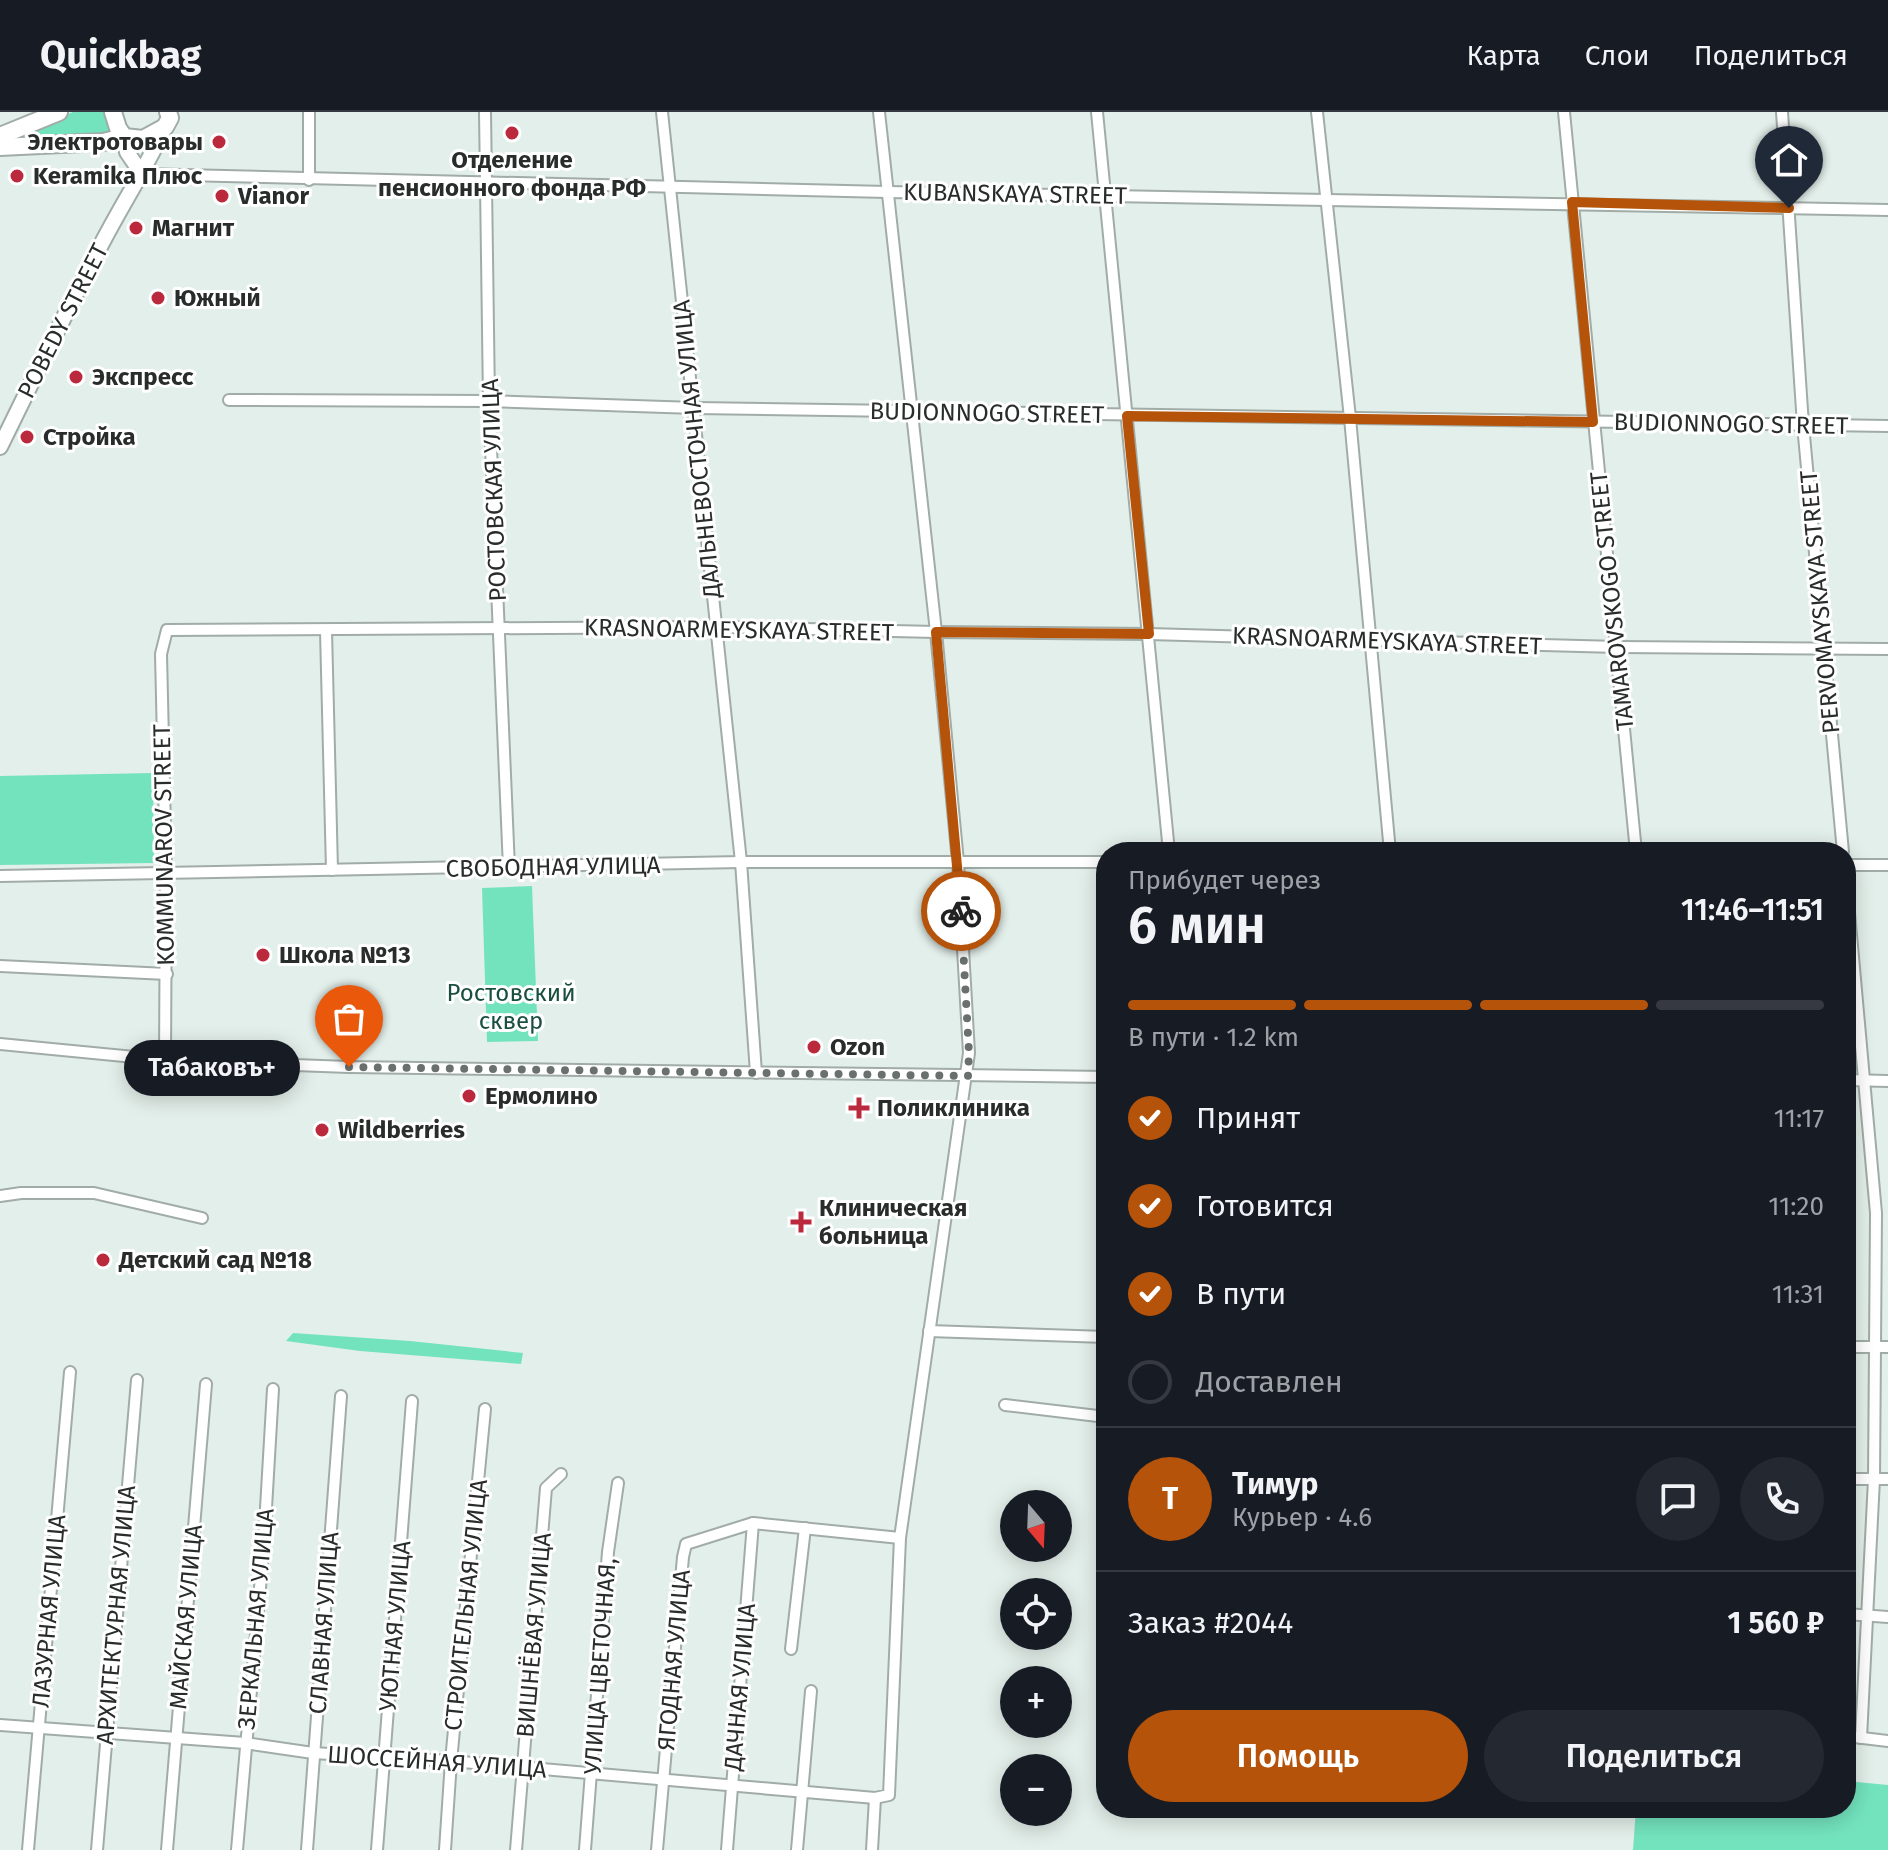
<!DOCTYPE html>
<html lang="ru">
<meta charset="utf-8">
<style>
body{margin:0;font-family:"Fira Sans",sans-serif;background:#242831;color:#f1f3f6;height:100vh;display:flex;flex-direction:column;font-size:30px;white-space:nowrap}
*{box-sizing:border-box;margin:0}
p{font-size:26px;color:#9ea1a6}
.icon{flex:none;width:44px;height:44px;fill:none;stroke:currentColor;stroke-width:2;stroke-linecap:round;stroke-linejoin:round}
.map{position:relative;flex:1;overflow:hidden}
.drawer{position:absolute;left:1096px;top:730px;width:760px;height:976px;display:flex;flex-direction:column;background:#171b24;border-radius:32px;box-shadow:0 4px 20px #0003}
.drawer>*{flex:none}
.needle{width:52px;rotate:161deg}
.buttons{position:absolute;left:1000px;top:1378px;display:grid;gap:16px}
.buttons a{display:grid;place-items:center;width:72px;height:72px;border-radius:50%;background:#171b24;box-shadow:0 4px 20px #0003;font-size:40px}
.pin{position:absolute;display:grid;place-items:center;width:68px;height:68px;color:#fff;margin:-82px -34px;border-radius:50% 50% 50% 0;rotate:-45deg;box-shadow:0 0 8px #0007}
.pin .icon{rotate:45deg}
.courier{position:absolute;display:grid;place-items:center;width:80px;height:80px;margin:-40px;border:6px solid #b45309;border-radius:50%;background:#fff;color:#222;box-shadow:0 2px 10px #0007}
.bubble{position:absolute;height:56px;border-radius:28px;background:#171b24;box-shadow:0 4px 20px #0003;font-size:26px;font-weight:600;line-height:56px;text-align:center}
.overview em{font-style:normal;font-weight:600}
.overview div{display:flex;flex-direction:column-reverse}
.overview{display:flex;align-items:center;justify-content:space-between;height:136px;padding:0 32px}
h1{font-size:52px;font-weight:600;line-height:60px}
.bar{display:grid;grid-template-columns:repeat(4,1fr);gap:12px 8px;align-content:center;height:96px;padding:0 32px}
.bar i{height:10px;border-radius:6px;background:#363941}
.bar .active{background:#b45309}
.bar p{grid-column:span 4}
.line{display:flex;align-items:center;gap:20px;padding:0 32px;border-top:2px solid #363941}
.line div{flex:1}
.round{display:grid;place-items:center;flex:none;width:84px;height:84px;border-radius:42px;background:#242831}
ol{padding:0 32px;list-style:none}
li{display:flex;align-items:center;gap:24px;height:88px}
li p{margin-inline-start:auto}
li .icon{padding:8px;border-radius:50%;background:#b45309;color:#fff;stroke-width:4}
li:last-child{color:#9ea1a6}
li i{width:44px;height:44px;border:4px solid #363941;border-radius:50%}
.action{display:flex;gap:16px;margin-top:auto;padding:16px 32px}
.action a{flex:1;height:92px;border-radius:48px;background:#b45309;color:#fff;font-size:32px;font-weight:600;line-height:92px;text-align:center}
.action a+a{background:#242831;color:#f1f3f6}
header{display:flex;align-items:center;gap:48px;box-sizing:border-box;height:112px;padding:0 40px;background:#171b24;border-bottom:2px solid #363941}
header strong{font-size:38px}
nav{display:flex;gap:44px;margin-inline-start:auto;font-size:28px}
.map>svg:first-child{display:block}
.green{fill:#73e3be}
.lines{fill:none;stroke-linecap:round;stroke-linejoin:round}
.street-casing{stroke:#a1aca7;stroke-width:14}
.secondary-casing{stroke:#a1aca7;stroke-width:18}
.primary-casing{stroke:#a1aca7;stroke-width:20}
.street{stroke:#fff;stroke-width:10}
.secondary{stroke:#fff;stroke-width:14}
.primary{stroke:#fff;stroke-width:16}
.done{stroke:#69706d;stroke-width:8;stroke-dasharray:0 14.4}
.route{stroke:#b45309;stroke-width:10}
.poi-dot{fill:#ba293c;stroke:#fff;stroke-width:3}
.labels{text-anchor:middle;stroke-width:6;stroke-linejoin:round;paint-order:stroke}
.poi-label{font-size:24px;font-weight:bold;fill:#282c2a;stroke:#fff;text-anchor:start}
.street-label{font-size:24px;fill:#282c2a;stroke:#fff}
.park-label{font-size:24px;fill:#1a4f3f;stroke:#fff}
</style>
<header>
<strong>Quickbag</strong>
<nav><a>Карта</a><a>Слои</a><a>Поделиться</a></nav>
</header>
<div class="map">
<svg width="1888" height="1738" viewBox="0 0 1888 1738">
<rect width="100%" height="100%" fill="#e3efea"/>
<g class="green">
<polygon points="73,0 108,0 113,24 8,27"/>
<polygon points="153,661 154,751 0,753 0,664"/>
<polygon points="532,774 538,929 487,930 482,776"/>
<polygon points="293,1221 410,1229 523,1241 521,1252 360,1239 286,1229"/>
<polygon points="1846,1669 1888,1673 1888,1738 1633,1738 1636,1696 1846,1696"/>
</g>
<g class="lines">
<defs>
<g id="street">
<polyline points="309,0 309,68"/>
<polyline points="485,0 489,289 509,756"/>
<polyline points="662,0 741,750 756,961"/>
<polyline points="1097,0 1169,740"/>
<polyline points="1317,0 1350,306 1390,740"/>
<polyline points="1564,0 1636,740"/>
<polyline points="1782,0 1803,313 1843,740"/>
<polyline points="142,62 887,80 1888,98"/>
<polyline points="229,288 489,289 695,296 1888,314"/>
<polyline points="326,519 332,758"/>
<polyline points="1846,753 1888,753"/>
<polyline points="0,764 741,750 1106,750"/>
<polyline points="1846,767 1876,1101 1874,1367 1861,1626"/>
<polyline points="0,854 167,862"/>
<polyline points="0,932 165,948 349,955 1106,965"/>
<polyline points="165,948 166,761 161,542 167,518 715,515 936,520 1149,522 1618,535 1888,537"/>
<polyline points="1846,968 1888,969"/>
<polyline points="0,1084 21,1081 94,1081 202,1106"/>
<polyline points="929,1219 1106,1225"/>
<polyline points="1846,1235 1888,1235"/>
<polyline points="1005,1293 1106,1305"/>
<polyline points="1846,1367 1888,1367"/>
<polyline points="1846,1502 1888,1505"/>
<polyline points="791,1537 805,1416"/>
<polyline points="0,1613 245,1631 313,1641 451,1649 875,1686 889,1683 900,1426 969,941 958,750 936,520 879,0"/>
<polyline points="1846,1624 1888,1629"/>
<polyline points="28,1738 70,1260"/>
<polyline points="97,1738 137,1268"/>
<polyline points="167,1738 206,1272"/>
<polyline points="237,1738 264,1430 273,1277"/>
<polyline points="307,1738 341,1284"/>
<polyline points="377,1738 412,1289"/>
<polyline points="445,1738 451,1649 485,1297"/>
<polyline points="516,1738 546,1376 561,1362"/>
<polyline points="585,1738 608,1440 618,1371"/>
<polyline points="657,1738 683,1445 686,1432 753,1411 900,1426"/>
<polyline points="727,1738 753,1411"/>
<polyline points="797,1738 811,1579"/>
<polyline points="872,1738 875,1686"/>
</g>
<g id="secondary">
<polyline points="124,25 127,40 142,62"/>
<path d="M0,335C33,268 65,201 100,135C121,94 146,56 165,15"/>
</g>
<g id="primary">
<polyline points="113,0 118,16 124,25"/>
<polyline points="0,24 59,0"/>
<polyline points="0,35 103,30 124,25 143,27 165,15 170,6 168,0"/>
</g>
</defs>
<use href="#street" class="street-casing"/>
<use href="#secondary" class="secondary-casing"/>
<use href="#primary" class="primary-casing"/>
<use href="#street" class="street"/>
<use href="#secondary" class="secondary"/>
<use href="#primary" class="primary"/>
</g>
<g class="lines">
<polyline class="done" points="349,955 968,964 969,941 961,799"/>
<polyline class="route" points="961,799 936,520 1149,522 1127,304 1593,310 1572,90 1789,96"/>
</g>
<g class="poi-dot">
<circle cx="512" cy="21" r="8"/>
<circle cx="219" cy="30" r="8"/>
<circle cx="17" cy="64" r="8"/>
<circle cx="222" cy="84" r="8"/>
<circle cx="136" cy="116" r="8"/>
<circle cx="158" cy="186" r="8"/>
<circle cx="76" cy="265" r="8"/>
<circle cx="27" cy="325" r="8"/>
<circle cx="263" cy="843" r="8"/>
<circle cx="814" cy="935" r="8"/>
<circle cx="469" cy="984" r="8"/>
<path d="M855 984h8v8h8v8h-8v8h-8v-8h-8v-8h8z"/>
<circle cx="322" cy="1018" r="8"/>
<path d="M797 1098h8v8h8v8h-8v8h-8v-8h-8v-8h8z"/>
<circle cx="103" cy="1148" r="8"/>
</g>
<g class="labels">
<g class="poi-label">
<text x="203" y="38" text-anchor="end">Электротовары</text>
<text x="512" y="56" text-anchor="middle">Отделение<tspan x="512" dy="28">пенсионного фонда РФ</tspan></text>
<text x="33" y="72">Keramika Плюс</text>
<text x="238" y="92">Vianor</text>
<text x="152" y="124">Магнит</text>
<text x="174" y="194">Южный</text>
<text x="92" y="273">Экспресс</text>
<text x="43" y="333">Стройка</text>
<text x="279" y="851">Школа №13</text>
<text x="830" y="943">Ozon</text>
<text x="485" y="992">Ермолино</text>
<text x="877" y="1004">Поликлиника</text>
<text x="338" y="1026">Wildberries</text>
<text x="819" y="1104">Клиническая<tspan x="819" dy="28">больница</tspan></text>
<text x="119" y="1156">Детский сад №18</text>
</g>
<g class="street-label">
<text transform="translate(1015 82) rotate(1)" y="8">KUBANSKAYA STREET</text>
<text transform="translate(63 209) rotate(-63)" y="8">POBEDY STREET</text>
<text transform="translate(987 301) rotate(1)" y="8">BUDIONNOGO STREET</text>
<text transform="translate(1731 312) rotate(1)" y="8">BUDIONNOGO STREET</text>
<text transform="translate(697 337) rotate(-96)" y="8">ДАЛЬНЕВОСТОЧНАЯ УЛИЦА</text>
<text transform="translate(494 378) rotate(-92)" y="8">РОСТОВСКАЯ УЛИЦА</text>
<text transform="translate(1612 489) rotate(-96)" y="8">TAMAROVSKOGO STREET</text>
<text transform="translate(1820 490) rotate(-95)" y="8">PERVOMAYSKAYA STREET</text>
<text transform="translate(739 518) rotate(1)" y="8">KRASNOARMEYSKAYA STREET</text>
<text transform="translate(1387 529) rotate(2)" y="8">KRASNOARMEYSKAYA STREET</text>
<text transform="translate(164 733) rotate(-91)" y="8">KOMMUNAROV STREET</text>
<text transform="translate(553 755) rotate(-1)" y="8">СВОБОДНАЯ УЛИЦА</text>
<text transform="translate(466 1493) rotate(-84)" y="8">СТРОИТЕЛЬНАЯ УЛИЦА</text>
<text transform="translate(49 1499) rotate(-85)" y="8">ЛАЗУРНАЯ УЛИЦА</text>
<text transform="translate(116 1503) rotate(-85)" y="8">АРХИТЕКТУРНАЯ УЛИЦА</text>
<text transform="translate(186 1505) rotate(-85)" y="8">МАЙСКАЯ УЛИЦА</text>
<text transform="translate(256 1507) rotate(-85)" y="8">ЗЕРКАЛЬНАЯ УЛИЦА</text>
<text transform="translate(324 1511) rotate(-86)" y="8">СЛАВНАЯ УЛИЦА</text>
<text transform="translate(395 1514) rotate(-85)" y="8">УЮТНАЯ УЛИЦА</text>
<text transform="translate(534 1523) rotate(-85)" y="8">ВИШНЁВАЯ УЛИЦА</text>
<text transform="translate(674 1548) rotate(-85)" y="8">ЯГОДНАЯ УЛИЦА</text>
<text transform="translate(600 1554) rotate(-86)" y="8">УЛИЦА ЦВЕТОЧНАЯ,</text>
<text transform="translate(740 1575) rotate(-85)" y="8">ДАЧНАЯ УЛИЦА</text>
<text transform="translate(437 1650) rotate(4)" y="8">ШОССЕЙНАЯ УЛИЦА</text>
</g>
<g class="park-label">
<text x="511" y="889">Ростовский<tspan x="511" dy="28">сквер</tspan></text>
</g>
</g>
</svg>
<div class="buttons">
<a><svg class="needle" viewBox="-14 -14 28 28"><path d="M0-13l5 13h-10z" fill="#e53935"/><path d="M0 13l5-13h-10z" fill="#9ea1a6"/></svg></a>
<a><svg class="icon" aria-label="locate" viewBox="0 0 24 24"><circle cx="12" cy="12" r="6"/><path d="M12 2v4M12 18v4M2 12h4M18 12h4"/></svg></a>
<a>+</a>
<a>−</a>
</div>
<div class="pin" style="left:349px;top:955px;background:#ea580c"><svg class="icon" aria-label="bag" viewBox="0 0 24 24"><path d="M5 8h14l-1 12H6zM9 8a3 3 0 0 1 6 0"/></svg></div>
<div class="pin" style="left:1789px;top:96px;background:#1f2937"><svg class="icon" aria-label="home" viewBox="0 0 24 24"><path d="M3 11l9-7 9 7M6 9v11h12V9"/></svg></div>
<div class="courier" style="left:961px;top:799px"><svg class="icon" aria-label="bike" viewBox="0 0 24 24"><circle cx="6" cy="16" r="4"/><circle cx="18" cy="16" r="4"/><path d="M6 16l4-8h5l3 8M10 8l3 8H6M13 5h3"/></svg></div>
<div class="bubble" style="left:124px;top:928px;width:176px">Табаковъ+</div>
<section class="drawer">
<div class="overview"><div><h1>6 мин</h1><p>Прибудет через</p></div><em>11:46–11:51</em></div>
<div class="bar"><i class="active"></i><i class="active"></i><i class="active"></i><i></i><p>В пути · 1.2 km</p></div>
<ol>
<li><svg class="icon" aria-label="check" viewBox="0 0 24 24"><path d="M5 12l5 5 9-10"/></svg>Принят<p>11:17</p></li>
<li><svg class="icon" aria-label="check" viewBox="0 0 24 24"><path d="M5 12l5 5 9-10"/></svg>Готовится<p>11:20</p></li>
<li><svg class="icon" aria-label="check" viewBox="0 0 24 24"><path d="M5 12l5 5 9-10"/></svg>В пути<p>11:31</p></li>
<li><i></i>Доставлен</li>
</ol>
<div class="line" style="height:144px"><b class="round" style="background:#b45309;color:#fff">Т</b><div><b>Тимур</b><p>Курьер · 4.6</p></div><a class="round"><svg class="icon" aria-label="chat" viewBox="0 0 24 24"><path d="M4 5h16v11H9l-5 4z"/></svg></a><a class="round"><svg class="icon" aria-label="phone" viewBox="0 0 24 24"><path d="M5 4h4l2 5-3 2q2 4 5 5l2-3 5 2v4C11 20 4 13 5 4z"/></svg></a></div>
<div class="line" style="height:104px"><div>Заказ #2044</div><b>1 560 ₽</b></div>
<div class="action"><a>Помощь</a><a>Поделиться</a></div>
</section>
</div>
